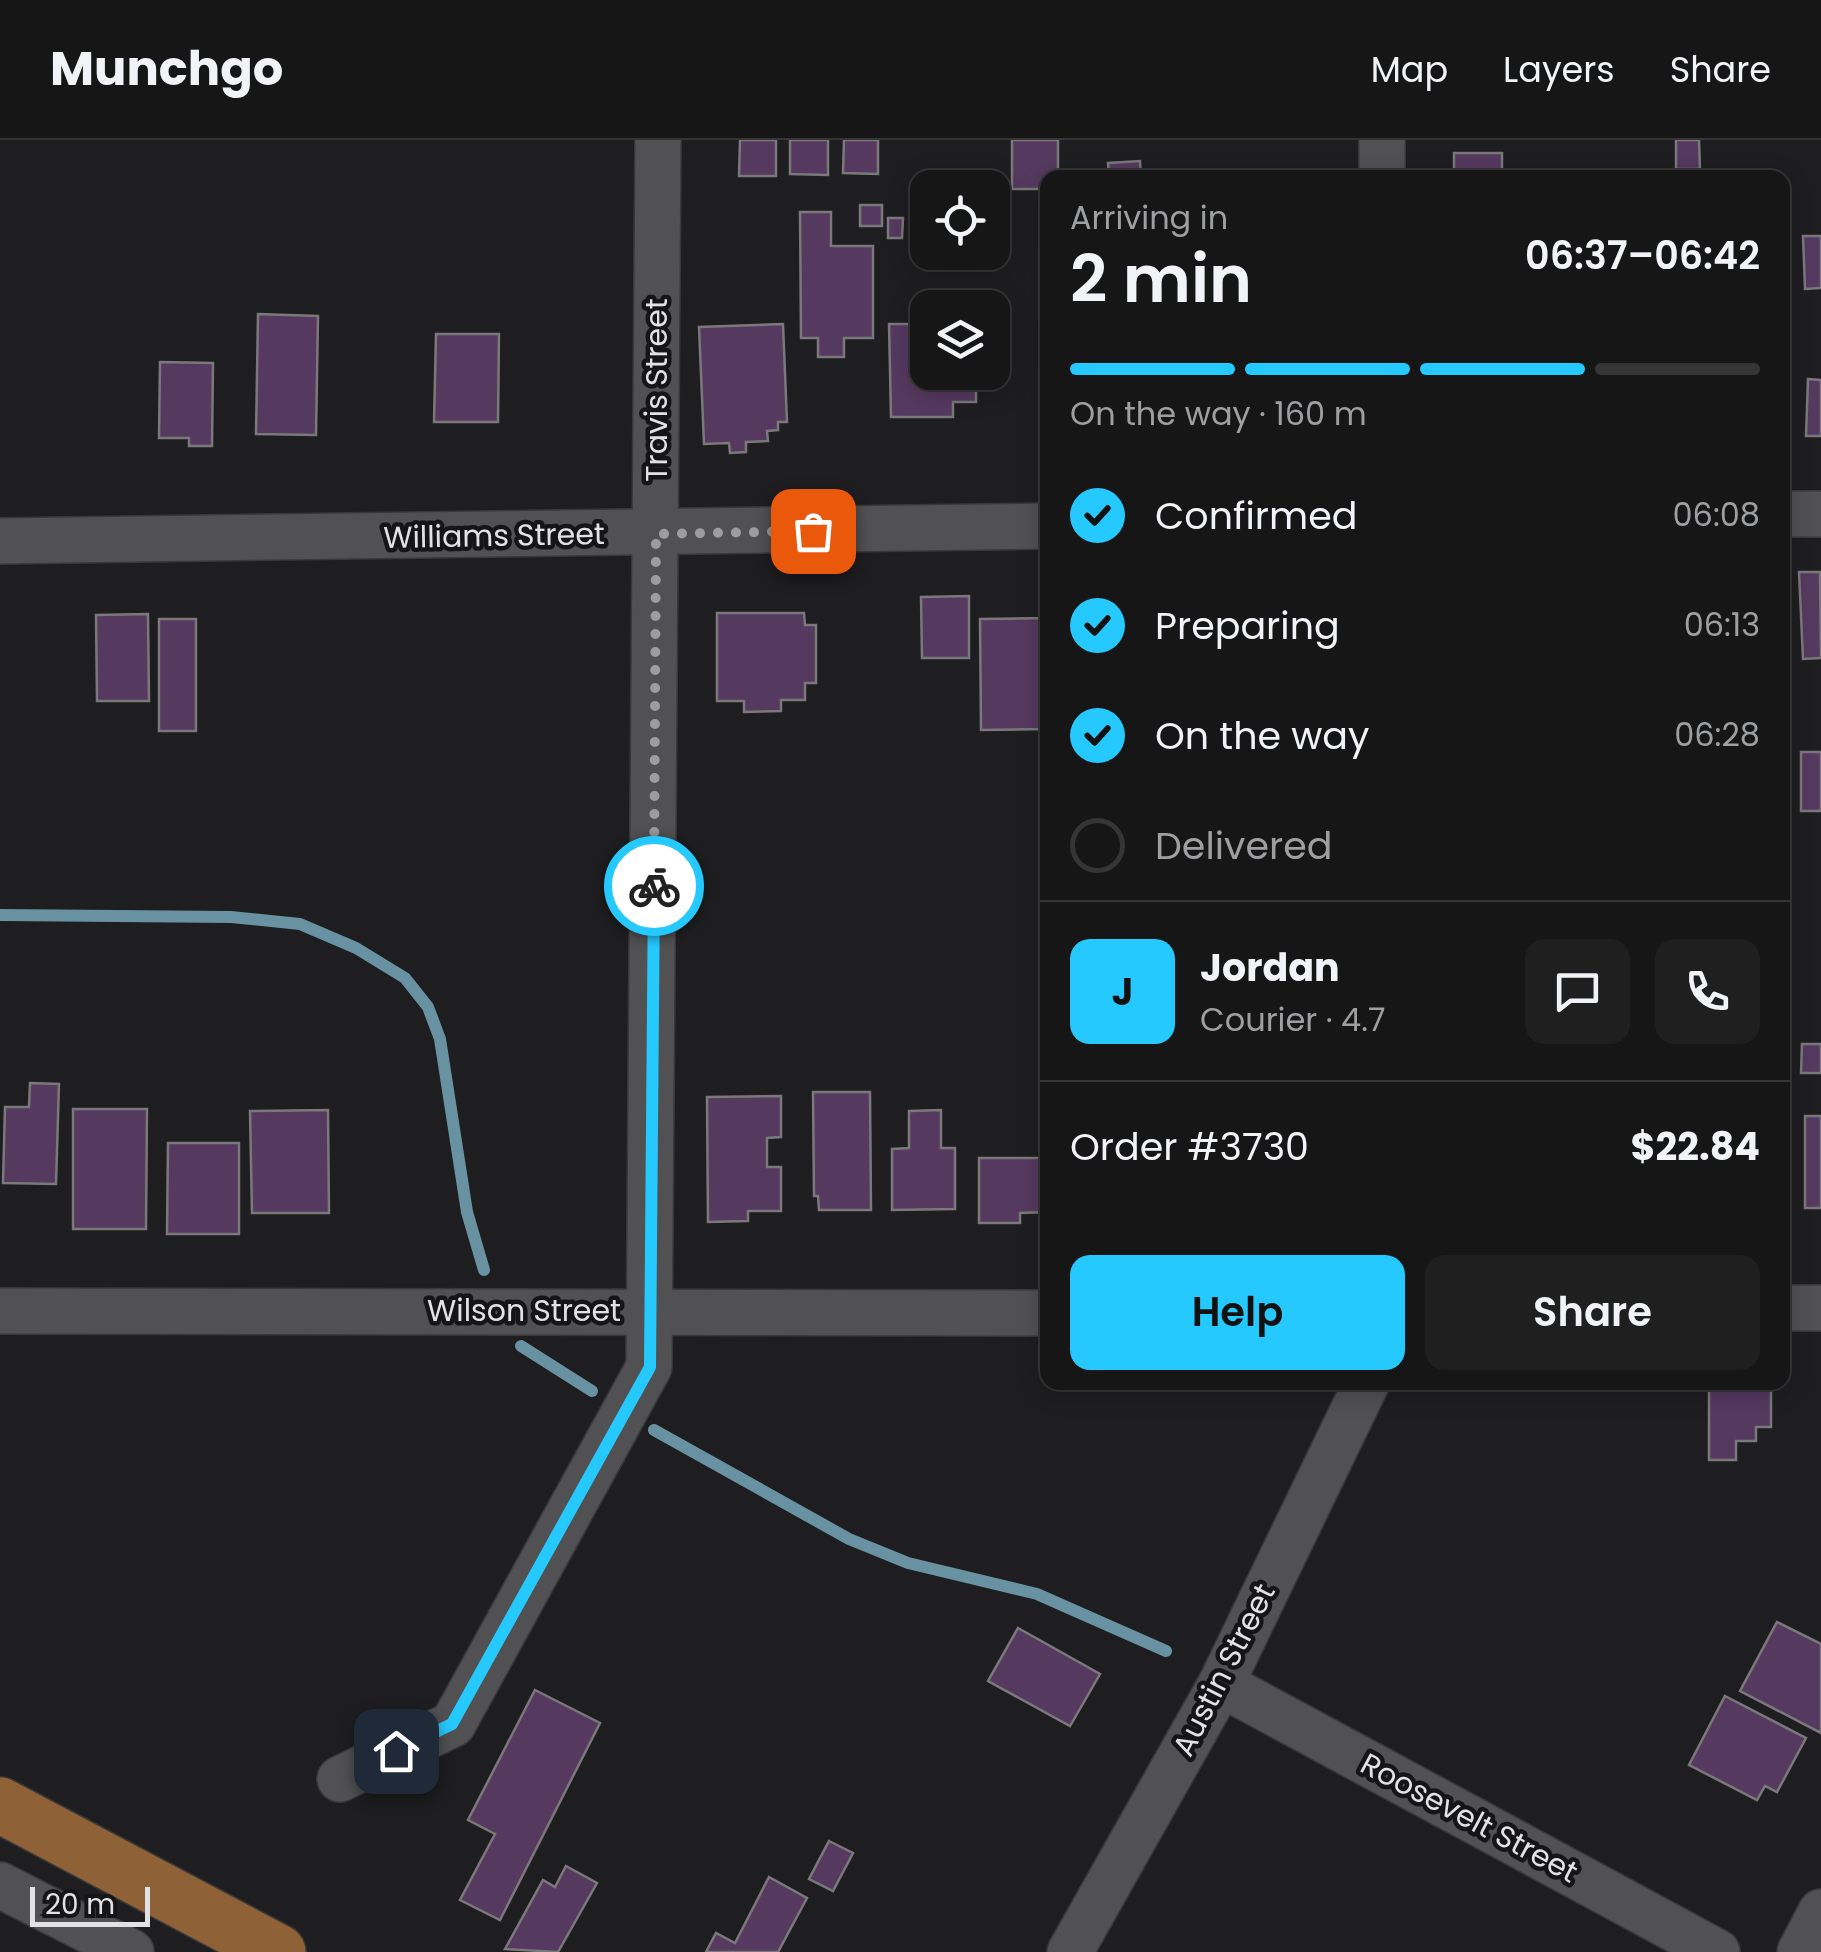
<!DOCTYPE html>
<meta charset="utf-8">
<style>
body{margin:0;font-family:Poppins,sans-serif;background:#1f1f20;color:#f1f3f6;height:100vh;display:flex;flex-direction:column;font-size:38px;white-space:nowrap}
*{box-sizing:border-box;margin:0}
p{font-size:32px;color:#9e9fa1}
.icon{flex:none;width:55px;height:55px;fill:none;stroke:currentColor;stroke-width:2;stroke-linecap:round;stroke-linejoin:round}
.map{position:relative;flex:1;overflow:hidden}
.drawer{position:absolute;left:1040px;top:30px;width:750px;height:1220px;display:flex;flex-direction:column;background:#161617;border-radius:20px;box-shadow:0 5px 25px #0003,0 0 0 2px #353536}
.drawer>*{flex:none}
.fabs{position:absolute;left:910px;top:30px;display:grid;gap:20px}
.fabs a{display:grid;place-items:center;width:100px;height:100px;border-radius:20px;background:#161617;box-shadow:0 5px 25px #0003,0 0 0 2px #353536;font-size:50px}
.scale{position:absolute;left:30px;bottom:25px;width:120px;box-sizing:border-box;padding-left:10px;border:5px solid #e2e1e3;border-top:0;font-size:28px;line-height:35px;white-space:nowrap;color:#e2e1e3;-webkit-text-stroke:8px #151416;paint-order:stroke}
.pin{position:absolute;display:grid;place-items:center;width:85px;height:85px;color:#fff;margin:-42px;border-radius:20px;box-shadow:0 5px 15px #0006}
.courier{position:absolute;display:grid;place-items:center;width:100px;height:100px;margin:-50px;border:8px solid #26c9fe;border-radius:50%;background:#fff;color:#222;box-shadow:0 2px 12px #0007}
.headline em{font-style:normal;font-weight:600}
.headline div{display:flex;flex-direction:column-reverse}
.headline{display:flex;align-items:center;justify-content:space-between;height:170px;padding:0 30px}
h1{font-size:65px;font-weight:600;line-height:75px}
.bar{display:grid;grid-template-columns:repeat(4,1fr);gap:15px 10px;align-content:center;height:120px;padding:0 30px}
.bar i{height:12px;border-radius:8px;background:#353536}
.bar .selected{background:#26c9fe}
.bar p{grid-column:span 4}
.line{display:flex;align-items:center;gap:25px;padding:0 30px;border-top:2px solid #353536}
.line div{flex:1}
.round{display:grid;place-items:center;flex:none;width:105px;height:105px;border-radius:20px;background:#1f1f20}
ol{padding:0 30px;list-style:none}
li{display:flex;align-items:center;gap:30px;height:110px}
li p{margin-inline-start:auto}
li .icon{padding:10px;border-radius:50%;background:#26c9fe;color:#111;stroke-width:4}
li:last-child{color:#9e9fa1}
li i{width:55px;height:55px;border:5px solid #353536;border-radius:50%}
.primary-button{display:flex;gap:20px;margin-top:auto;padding:20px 30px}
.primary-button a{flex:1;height:115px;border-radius:20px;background:#26c9fe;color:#111;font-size:40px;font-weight:600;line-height:115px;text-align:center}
.primary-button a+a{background:#1f1f20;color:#f1f3f6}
header{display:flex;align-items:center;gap:60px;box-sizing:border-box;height:140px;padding:0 50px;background:#161617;border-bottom:2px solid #353536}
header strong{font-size:48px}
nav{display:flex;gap:55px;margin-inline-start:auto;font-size:35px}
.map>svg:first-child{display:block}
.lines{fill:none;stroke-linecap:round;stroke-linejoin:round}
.stream{stroke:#6891a2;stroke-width:12}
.building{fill:#55395f;stroke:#7a787b;stroke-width:2.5}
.street-casing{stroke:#383739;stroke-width:48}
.primary-casing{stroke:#383739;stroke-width:58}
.street{stroke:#515053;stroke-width:45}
.primary{stroke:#8f6136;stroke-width:55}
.done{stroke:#9d9c9e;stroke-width:10;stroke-dasharray:0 18}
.route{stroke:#26c9fe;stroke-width:12}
.labels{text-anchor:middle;stroke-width:9;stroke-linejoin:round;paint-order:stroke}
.street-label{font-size:30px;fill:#e2e1e3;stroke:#151416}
</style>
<header>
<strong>Munchgo</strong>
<nav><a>Map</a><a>Layers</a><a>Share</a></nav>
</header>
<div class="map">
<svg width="1821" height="1812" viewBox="0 0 1821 1812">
<rect width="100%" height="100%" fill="#1e1d1f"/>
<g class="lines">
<g class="stream">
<polyline points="0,775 231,777 300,784 356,808 405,838 428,867 440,899 467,1072 484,1130"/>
<polyline points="521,1206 592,1251"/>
<polyline points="654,1290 849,1399 908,1423 1037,1454 1166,1511"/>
</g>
</g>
<g class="building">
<polygon points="740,0 776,0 776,36 739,36"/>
<polygon points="790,0 828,0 828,35 790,34"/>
<polygon points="844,0 878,0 878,34 843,33"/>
<polygon points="1012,0 1058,0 1058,38 1048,38 1048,49 1012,49"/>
<polygon points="1676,0 1699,0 1700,29 1676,29"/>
<rect x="1454" y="13" width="48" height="25"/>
<polygon points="1140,21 1141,38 1109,38 1108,23"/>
<rect x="860" y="65" width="22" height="21"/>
<polygon points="800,72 831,72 831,106 873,106 873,198 844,198 844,217 818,217 818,198 801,198"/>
<polygon points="888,78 903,78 902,98 888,98"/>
<polygon points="1803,96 1821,96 1821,148 1805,149"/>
<polygon points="258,174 318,176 316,295 256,294"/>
<polygon points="783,184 787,282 778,282 778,290 767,291 768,301 746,302 746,312 730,313 729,303 704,304 699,187"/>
<polygon points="889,184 928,184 928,232 976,232 976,262 953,262 953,277 891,277"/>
<polygon points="436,194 499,194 498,282 434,282"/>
<polygon points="160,222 213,223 212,306 189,306 189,298 159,298"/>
<polygon points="1808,239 1821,240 1821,296 1806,296"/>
<polygon points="1799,432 1820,432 1821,518 1803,519"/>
<rect x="1782" y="440" width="8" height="156"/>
<polygon points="969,456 969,518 922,518 921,457"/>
<polygon points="717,473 804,473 805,485 816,485 816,543 805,543 805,560 781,560 781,571 744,572 744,561 717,561"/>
<polygon points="148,474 149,561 97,561 96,475"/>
<polygon points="1048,478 1048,589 981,590 980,479"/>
<rect x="159" y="479" width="37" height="112"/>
<rect x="1801" y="612" width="20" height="59"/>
<polygon points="1802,904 1821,904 1821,933 1801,933"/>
<polygon points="30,943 59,944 56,1044 3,1043 5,967 29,967"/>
<polygon points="813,952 870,952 871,1070 819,1070 818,1056 814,1056"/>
<polygon points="781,956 781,997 767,998 767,1027 781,1027 781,1071 748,1071 748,1081 708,1082 707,957"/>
<polygon points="73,969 147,969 146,1089 73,1089"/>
<polygon points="328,970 329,1073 252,1073 250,971"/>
<polygon points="941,970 941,1008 955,1008 955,1069 892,1070 892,1009 909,1008 909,971"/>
<rect x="1805" y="976" width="16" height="92"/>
<polygon points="168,1003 239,1003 239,1094 167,1094"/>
<polygon points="979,1018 1048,1018 1048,1072 1020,1073 1020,1083 979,1083"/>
<polygon points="1709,1242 1771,1243 1771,1287 1756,1287 1756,1301 1736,1301 1736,1320 1709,1320"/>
<polygon points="1777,1482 1821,1504 1821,1593 1740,1551"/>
<polygon points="1018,1488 1100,1534 1070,1586 988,1541"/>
<polygon points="535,1550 600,1583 500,1780 460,1760 495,1694 468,1680"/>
<polygon points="1725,1556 1806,1598 1777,1652 1765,1646 1757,1660 1689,1625"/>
<polygon points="829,1701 853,1713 833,1751 809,1739"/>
<polygon points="566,1726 597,1743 558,1812 505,1809 543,1740 555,1747"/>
<polygon points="769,1737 807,1758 778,1812 706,1812 716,1793 735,1803"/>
</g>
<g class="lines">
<defs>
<g id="street">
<polyline points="1382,38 1382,0"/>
<polyline points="1782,374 1821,374"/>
<polyline points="0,401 1048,386"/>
<polyline points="1782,1168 1821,1168"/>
<polyline points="0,1171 1048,1173"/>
<polyline points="1221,1544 1717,1812"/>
<polyline points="340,1639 453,1584 649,1227 658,0"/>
<polyline points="0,1745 131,1812"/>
<polyline points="1070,1812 1221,1544 1367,1242"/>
<polyline points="1800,1812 1821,1772"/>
</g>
<polyline id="primary" points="0,1665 278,1812"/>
</defs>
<use href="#street" class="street-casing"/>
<use href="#primary" class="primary-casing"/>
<use href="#street" class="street"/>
<use href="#primary" class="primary"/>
</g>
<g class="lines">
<polyline class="done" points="654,746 656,394 813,391"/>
<polyline class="route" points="396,1611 452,1584 650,1227 654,746"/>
</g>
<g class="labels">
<g class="street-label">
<text transform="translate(657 250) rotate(-90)" y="10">Travis Street</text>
<text transform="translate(494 396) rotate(-1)" y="10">Williams Street</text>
<text x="524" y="1181">Wilson Street</text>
<text transform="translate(1224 1530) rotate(-63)" y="10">Austin Street</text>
<text transform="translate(1469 1678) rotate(28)" y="10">Roosevelt Street</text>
</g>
</g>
</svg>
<div class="fabs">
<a><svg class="icon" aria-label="locate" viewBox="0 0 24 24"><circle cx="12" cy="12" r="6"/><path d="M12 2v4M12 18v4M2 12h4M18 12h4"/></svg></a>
<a><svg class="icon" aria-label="layers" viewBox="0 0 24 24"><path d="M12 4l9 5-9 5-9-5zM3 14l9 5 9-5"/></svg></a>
</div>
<div class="scale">20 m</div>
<div class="pin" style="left:813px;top:391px;background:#ea580c"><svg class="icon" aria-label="bag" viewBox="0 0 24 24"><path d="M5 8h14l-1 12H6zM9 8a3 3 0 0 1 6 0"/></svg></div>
<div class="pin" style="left:396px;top:1611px;background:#1f2937"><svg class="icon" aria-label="home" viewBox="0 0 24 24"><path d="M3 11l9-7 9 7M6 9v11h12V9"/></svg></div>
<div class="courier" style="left:654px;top:746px"><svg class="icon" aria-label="bike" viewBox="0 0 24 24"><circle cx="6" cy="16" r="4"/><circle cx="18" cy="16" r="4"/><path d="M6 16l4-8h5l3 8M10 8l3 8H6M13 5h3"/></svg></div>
<section class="drawer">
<div class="headline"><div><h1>2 min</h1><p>Arriving in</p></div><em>06:37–06:42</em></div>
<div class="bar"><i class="selected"></i><i class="selected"></i><i class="selected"></i><i></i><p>On the way · 160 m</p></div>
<ol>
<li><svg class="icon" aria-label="check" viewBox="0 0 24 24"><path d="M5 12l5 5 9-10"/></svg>Confirmed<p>06:08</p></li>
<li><svg class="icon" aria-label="check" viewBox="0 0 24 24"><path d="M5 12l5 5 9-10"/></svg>Preparing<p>06:13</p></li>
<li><svg class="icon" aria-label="check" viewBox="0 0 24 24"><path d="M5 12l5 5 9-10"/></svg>On the way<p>06:28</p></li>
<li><i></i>Delivered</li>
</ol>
<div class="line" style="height:180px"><b class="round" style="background:#26c9fe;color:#111">J</b><div><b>Jordan</b><p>Courier · 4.7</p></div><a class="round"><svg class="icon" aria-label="chat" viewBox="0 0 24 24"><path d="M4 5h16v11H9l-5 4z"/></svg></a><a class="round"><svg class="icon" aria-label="phone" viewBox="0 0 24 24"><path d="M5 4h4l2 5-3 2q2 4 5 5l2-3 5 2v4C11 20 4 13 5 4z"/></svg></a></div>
<div class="line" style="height:130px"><div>Order #3730</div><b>$22.84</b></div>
<div class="primary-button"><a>Help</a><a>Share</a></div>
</section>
</div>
